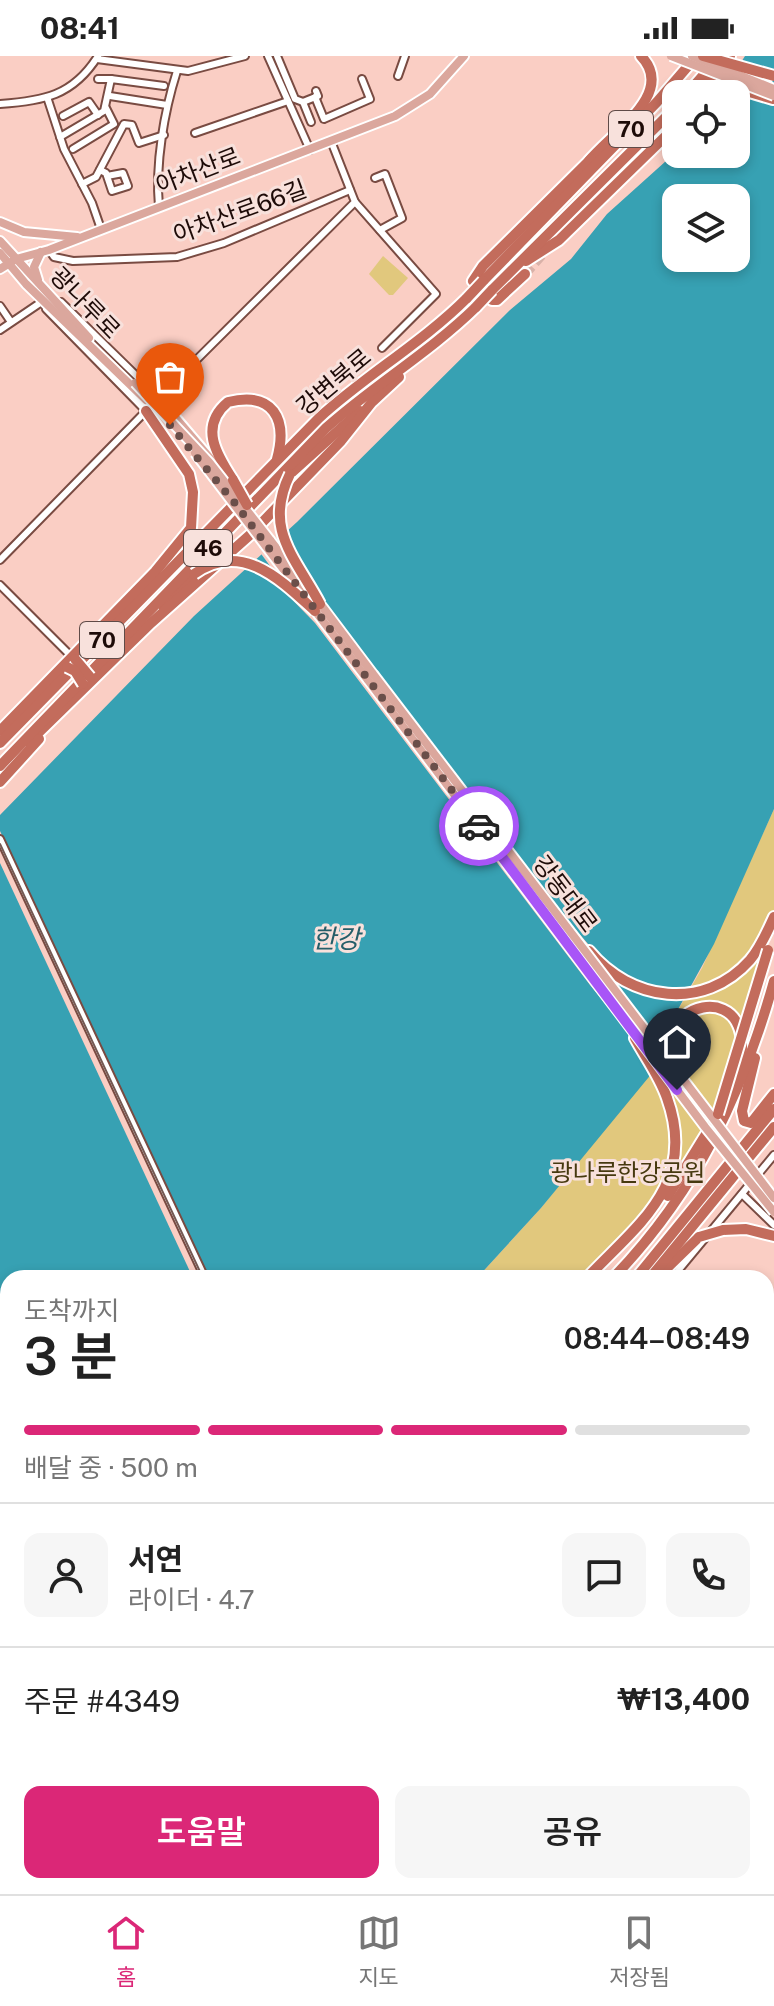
<!DOCTYPE html>
<html lang="ko">
<meta charset="utf-8">
<style>
body{margin:0;font-family:"Public Sans","Noto Sans KR",sans-serif;background:#f6f6f6;color:#222;height:100vh;display:flex;flex-direction:column;font-size:30px;white-space:nowrap}
*{box-sizing:border-box;margin:0}
p{font-size:26px;color:#767676}
.icon{flex:none;width:44px;height:44px;fill:none;stroke:currentColor;stroke-width:2;stroke-linecap:round;stroke-linejoin:round}
.map{position:relative;flex:1;overflow:hidden}
.details{position:absolute;left:0px;top:1214px;width:774px;height:624px;display:flex;flex-direction:column;background:#fff;border-radius:24px 24px 0 0;box-shadow:0 4px 12px #0003}
.details>*{flex:none}
.controls{position:absolute;left:662px;top:24px;display:grid;gap:16px}
.controls a{display:grid;place-items:center;width:88px;height:88px;border-radius:16px;background:#fff;box-shadow:0 4px 12px #0003;font-size:40px}
.pin{position:absolute;display:grid;place-items:center;width:68px;height:68px;color:#fff;margin:-82px -34px;border-radius:50% 50% 50% 0;rotate:-45deg;box-shadow:0 0 8px #0007}
.pin .icon{rotate:45deg}
.courier{position:absolute;display:grid;place-items:center;width:80px;height:80px;margin:-40px;border:6px solid #a855f7;border-radius:50%;background:#fff;color:#222;box-shadow:0 2px 10px #0007}
.headline em{font-style:normal;font-weight:600}
.headline div{display:flex;flex-direction:column-reverse}
.headline{display:flex;align-items:center;justify-content:space-between;height:136px;padding:0 24px}
h1{font-size:52px;font-weight:600;line-height:60px}
.bar{display:grid;grid-template-columns:repeat(4,1fr);gap:12px 8px;align-content:center;height:96px;padding:0 24px}
.bar i{height:10px;border-radius:6px;background:#e0e0e0}
.bar .selected{background:#db2777}
.bar p{grid-column:span 4}
.line{display:flex;align-items:center;gap:20px;padding:0 24px;border-top:2px solid #e0e0e0}
.line div{flex:1}
.round{display:grid;place-items:center;flex:none;width:84px;height:84px;border-radius:16px;background:#f6f6f6}
.primary-button{display:flex;gap:16px;margin-top:auto;padding:16px 24px}
.primary-button a{flex:1;height:92px;border-radius:16px;background:#db2777;color:#fff;font-size:32px;font-weight:600;line-height:92px;text-align:center}
.primary-button a+a{background:#f6f6f6;color:#222}
.status{display:flex;justify-content:space-between;align-items:center;height:56px;padding:0 40px;background:#fff;direction:ltr}
.status svg{height:22px;fill:currentColor}
.menu{display:flex;justify-content:space-around;align-items:center;height:112px;border-top:2px solid #e0e0e0;background:#fff;font-size:22px;color:#767676}
.menu a{display:grid;justify-items:center;gap:4px}
.menu .selected{color:#db2777}
.map>svg:first-child{display:block}
.green{fill:#e1c87d}
.water{fill:#37a1b3;fill-rule:evenodd}
.pier{fill:#facec4}
.lines{fill:none;stroke-linecap:round;stroke-linejoin:round}
.highway-tunnel{stroke:#d9b1a8;stroke-width:10;stroke-dasharray:10 5;stroke-linecap:butt}
.minor-casing{stroke:#794b42;stroke-width:10}
.major-casing{stroke:#fff;stroke-width:12}
.highway-casing{stroke:#fff;stroke-width:14}
.minor{stroke:#fff;stroke-width:6}
.major{stroke:#dba79d;stroke-width:8}
.highway{stroke:#c36c5c;stroke-width:10}
.rail{stroke:#755953;stroke-width:2}
.major-bridge-casing{stroke:#fff;stroke-width:12;stroke-linecap:butt}
.highway-bridge-casing{stroke:#fff;stroke-width:14;stroke-linecap:butt}
.major-bridge{stroke:#dba79d;stroke-width:8}
.highway-bridge{stroke:#c36c5c;stroke-width:10}
.done{stroke:#6b4f4a;stroke-width:8;stroke-dasharray:0 14.4}
.route{stroke:#a855f7;stroke-width:10}
.labels{text-anchor:middle;stroke-width:6;stroke-linejoin:round;paint-order:stroke}
.shield{fill:#f8e1dc;stroke:#5f4b48;stroke-width:2}
.shield-label{font-size:22px;font-weight:bold;fill:#1e0b08}
.street-label{font-size:24px;fill:#1e0b08;stroke:#f8e1dc}
.park-label{font-size:24px;fill:#46390f;stroke:#f8e1dc}
.water-label{font-size:26px;font-style:italic;fill:#255e69;stroke:#f8e1dc}
</style>
<div class="status"><b>08:41</b><svg viewBox="0 0 49 12"><path d="M0 12V9h3v3zM5 12V6h3v6zM10 12V3h3v9zM15 12V0h3v12zM26 1h20v11H26zM47 4h2v5h-2z"/></svg></div>
<div class="map">
<svg width="774" height="1838" viewBox="0 0 774 1838">
<rect width="100%" height="100%" fill="#facec4"/>
<g class="green">
<polygon points="383,200 408,222 393,239 389,239 369,218"/>
<polygon points="774,753 774,866 718,1049 678,1125 596,1222 477,1222 541,1152 665,994 670,968 702,912"/>
<polygon points="8,1592 8,1679 0,1681 0,1597"/>
</g>
<path class="water" d="M745,0H774V753L714,888L670,968L665,994L653,1016L541,1152L477,1222H8V1592L0,1597V759L194,560L297,466L510,254L571,203L607,158L676,96L736,98V38H721ZM676,142H736V202H676Z"/>
<g class="pier">
<polygon points="274,482 557,852 601,903 600,910 665,1003 659,1014 590,929 315,567 274,525 246,507 251,503 273,514 259,495"/>
<polygon points="0,775 209,1222 193,1222 0,807"/>
</g>
<g class="lines">
<polyline class="highway-tunnel" points="525,218 547,193"/>
<defs>
<g id="minor">
<polyline points="268,0 310,94"/>
<polyline points="277,0 295,43 303,46 318,40 316,35"/>
<polyline points="97,3 188,15 245,0"/>
<polyline points="398,20 405,0"/>
<polyline points="98,23 111,23"/>
<polyline points="110,40 167,49"/>
<polyline points="315,41 324,63 370,43 362,23"/>
<polyline points="48,44 64,93 92,147 101,173"/>
<polyline points="303,46 311,66"/>
<path d="M0,48C43,45 73,40 98,0"/>
<polyline points="63,60 89,46 98,59"/>
<polyline points="195,77 288,45"/>
<polyline points="60,81 104,55 111,23 164,30"/>
<polyline points="73,93 114,68 106,52"/>
<polyline points="100,114 106,117 112,135 128,130 123,117 107,120"/>
<polyline points="375,122 385,118 402,162 380,174"/>
<polyline points="82,128 96,121 124,68 132,69 139,87 164,79"/>
<polyline points="355,146 436,238 382,292"/>
<path d="M159,151C155,108 164,56 177,15"/>
<polyline points="49,194 54,201 73,205 177,201 224,187 350,134"/>
<polyline points="61,246 158,341"/>
<polyline points="0,250 11,266"/>
<polyline points="46,253 146,355"/>
<polyline points="0,274 40,247"/>
<polyline points="156,344 355,146 331,85"/>
<polyline points="0,504 146,355"/>
<polyline points="0,529 71,600"/>
<polyline points="0,783 205,1222"/>
<polyline points="742,1138 774,1169"/>
<polyline points="672,1222 774,1099"/>
<polyline points="766,1430 774,1430"/>
<polyline points="766,1552 774,1553"/>
<polyline points="766,1817 774,1816"/>
<polyline points="306,1830 310,1838"/>
<polyline points="635,1838 685,1830"/>
</g>
<g id="major">
<polyline points="0,166 24,176 77,181"/>
<polyline points="0,185 89,282"/>
<polyline points="0,197 26,228 146,344"/>
<polyline points="0,213 16,203 49,194 395,60 430,38 464,0"/>
<polyline points="38,224 34,211 41,196"/>
<polyline points="158,341 227,422"/>
<polyline points="270,484 302,525"/>
<polyline points="265,489 368,624"/>
<polyline points="318,545 373,618"/>
<polyline points="460,1830 464,1838"/>
<polyline points="478,1830 482,1838"/>
</g>
<g id="highway">
<polyline points="687,38 713,8"/>
<polyline points="698,38 730,0"/>
<polyline points="721,38 746,35 773,43"/>
<path d="M589,105C612,77 677,37 641,0"/>
<polyline points="526,205 559,184 676,70"/>
<polyline points="525,218 497,244 492,244 473,225 483,210 591,103"/>
<polyline points="483,225 657,46 695,2"/>
<polyline points="492,234 676,51"/>
<polyline points="290,418 360,355"/>
<path d="M233,424C216,398 199,370 228,346C273,335 288,363 277,403"/>
<polyline points="163,550 194,518"/>
<polyline points="0,675 155,516 191,472 193,436 189,418 146,355"/>
<polyline points="29,686 151,567 251,478 341,385 372,346 399,321"/>
<path d="M0,687L319,362C366,319 422,287 467,242"/>
<path d="M0,710L326,372C374,329 430,296 476,251"/>
<polyline points="0,726 39,683"/>
<path d="M589,895C630,945 704,956 750,904C761,891 767,876 774,861"/>
<polyline points="755,1002 742,1055 744,1065 751,1067 774,1038"/>
<path d="M680,1021C676,1007 670,994 673,979C679,949 725,939 738,969C745,984 741,1002 740,1018"/>
<polyline points="668,1140 718,1059"/>
<polyline points="723,1174 746,1173 774,1180"/>
<polyline points="665,1214 699,1181"/>
<path d="M587,1222C638,1168 698,1128 667,1042C660,1021 646,1002 635,982"/>
<path d="M613,1222C696,1136 742,1039 774,925"/>
<polyline points="636,1222 774,1053"/>
<polyline points="650,1222 774,1071"/>
<polyline points="0,1708 8,1702"/>
<polyline points="0,1721 8,1716"/>
<polyline points="0,1756 8,1750"/>
<polyline points="0,1771 8,1766"/>
</g>
</defs>
<use href="#minor" class="minor-casing"/>
<use href="#major" class="major-casing"/>
<use href="#highway" class="highway-casing"/>
<use href="#minor" class="minor"/>
<use href="#major" class="major"/>
<use href="#highway" class="highway"/>
<g class="rail">
<polyline points="0,788 203,1222"/>
<polyline points="470,1830 473,1838"/>
</g>
<defs>
<g id="major-bridge">
<polyline points="671,0 774,40"/>
<polyline points="692,0 774,33"/>
<polyline points="135,327 209,406 270,484"/>
<polyline points="195,397 265,489"/>
<polyline points="373,618 774,1142"/>
<polyline points="368,624 705,1071 774,1156"/>
</g>
<g id="highway-bridge">
<polyline points="703,0 774,20"/>
<polyline points="467,242 483,225"/>
<polyline points="476,251 492,234"/>
<path d="M290,418C263,473 295,501 320,548"/>
<polyline points="233,424 247,449"/>
<path d="M194,518C241,484 280,523 315,555"/>
<polyline points="75,603 90,621"/>
<polyline points="67,611 75,615 83,628"/>
<polyline points="718,1058 768,894"/>
<polyline points="699,1181 723,1174"/>
</g>
</defs>
<use href="#major-bridge" class="major-bridge-casing"/>
<use href="#highway-bridge" class="highway-bridge-casing"/>
<use href="#major-bridge" class="major-bridge"/>
<use href="#highway-bridge" class="highway-bridge"/>
</g>
<g class="lines">
<polyline class="done" points="170,369 234,446 479,770"/>
<polyline class="route" points="479,770 677,1034"/>
</g>
<g class="labels">
<g class="shield">
<rect x="609" y="55" width="44" height="36" rx="6"/>
<rect x="184" y="474" width="48" height="36" rx="6"/>
<rect x="80" y="566" width="44" height="36" rx="6"/>
</g>
<g class="shield-label">
<text x="631" y="81">70</text>
<text x="208" y="500">46</text>
<text x="102" y="592">70</text>
</g>
<g class="street-label">
<text transform="translate(198 115) rotate(-21)" y="8">아차산로</text>
<text transform="translate(240 156) rotate(-20)" y="8">아차산로66길</text>
<text transform="translate(85 247) rotate(46)" y="8">광나루로</text>
<text transform="translate(334 326) rotate(-40)" y="8">강변북로</text>
<text transform="translate(565 838) rotate(53)" y="8">강동대로</text>
</g>
<g class="park-label">
<text x="628" y="1125">광나루한강공원</text>
</g>
<g class="water-label">
<text x="336" y="892">한강</text>
</g>
</g>
</svg>
<div class="controls">
<a><svg class="icon" aria-label="locate" viewBox="0 0 24 24"><circle cx="12" cy="12" r="6"/><path d="M12 2v4M12 18v4M2 12h4M18 12h4"/></svg></a>
<a><svg class="icon" aria-label="layers" viewBox="0 0 24 24"><path d="M12 4l9 5-9 5-9-5zM3 14l9 5 9-5"/></svg></a>
</div>
<div class="pin" style="left:170px;top:369px;background:#ea580c"><svg class="icon" aria-label="bag" viewBox="0 0 24 24"><path d="M5 8h14l-1 12H6zM9 8a3 3 0 0 1 6 0"/></svg></div>
<div class="pin" style="left:677px;top:1034px;background:#1f2937"><svg class="icon" aria-label="home" viewBox="0 0 24 24"><path d="M3 11l9-7 9 7M6 9v11h12V9"/></svg></div>
<div class="courier" style="left:479px;top:770px"><svg class="icon" aria-label="car" viewBox="0 0 24 24"><path d="M5 17H2v-5l4-1 3-4h7l3 4 3 1v5h-3M9 17h6M6 11h13"/><circle cx="7" cy="17" r="2"/><circle cx="17" cy="17" r="2"/></svg></div>
<section class="details">
<div class="headline"><div><h1>3 분</h1><p>도착까지</p></div><em>08:44–08:49</em></div>
<div class="bar"><i class="selected"></i><i class="selected"></i><i class="selected"></i><i></i><p>배달 중 · 500 m</p></div>
<div class="line" style="height:144px"><a class="round"><svg class="icon" aria-label="person" viewBox="0 0 24 24"><circle cx="12" cy="8" r="4"/><path d="M4 21q1-7 8-7t8 7"/></svg></a><div><b>서연</b><p>라이더 · 4.7</p></div><a class="round"><svg class="icon" aria-label="chat" viewBox="0 0 24 24"><path d="M4 5h16v11H9l-5 4z"/></svg></a><a class="round"><svg class="icon" aria-label="phone" viewBox="0 0 24 24"><path d="M5 4h4l2 5-3 2q2 4 5 5l2-3 5 2v4C11 20 4 13 5 4z"/></svg></a></div>
<div class="line" style="height:104px"><div>주문 #4349</div><b>₩13,400</b></div>
<div class="primary-button"><a>도움말</a><a>공유</a></div>
</section>
</div>
<nav class="menu">
<a class="selected"><svg class="icon" aria-label="home" viewBox="0 0 24 24"><path d="M3 11l9-7 9 7M6 9v11h12V9"/></svg>홈</a>
<a><svg class="icon" aria-label="map" viewBox="0 0 24 24"><path d="M3 6l6-2 6 2 6-2v14l-6 2-6-2-6 2zM9 4v14M15 6v14"/></svg>지도</a>
<a><svg class="icon" aria-label="saved" viewBox="0 0 24 24"><path d="M7 4h10v16l-5-4-5 4z"/></svg>저장됨</a>
</nav>
